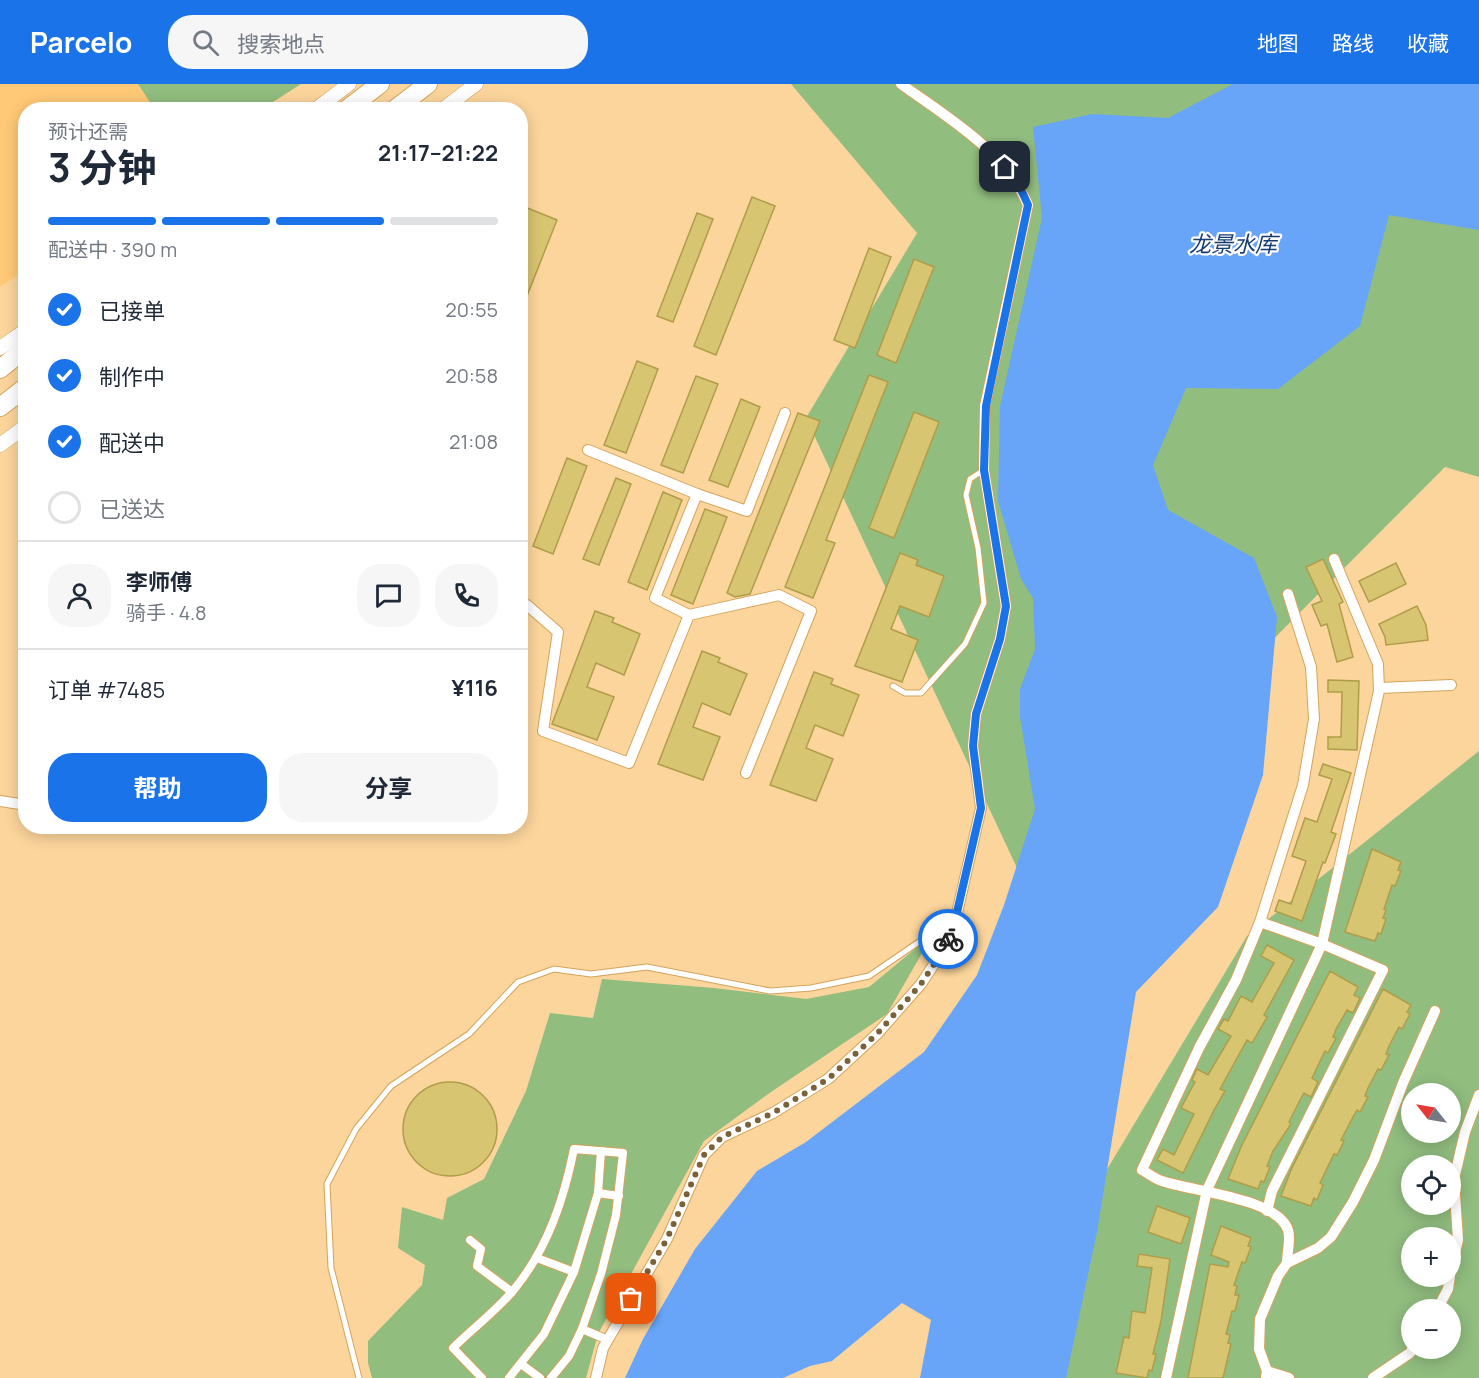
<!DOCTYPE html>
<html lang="zh">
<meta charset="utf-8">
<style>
body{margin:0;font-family:Manrope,"Noto Sans SC",sans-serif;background:#f6f6f7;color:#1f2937;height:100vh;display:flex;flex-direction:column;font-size:22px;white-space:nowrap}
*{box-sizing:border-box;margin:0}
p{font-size:20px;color:#747a83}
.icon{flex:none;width:33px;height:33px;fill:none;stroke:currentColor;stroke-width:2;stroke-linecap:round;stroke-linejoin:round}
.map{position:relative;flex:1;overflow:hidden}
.panel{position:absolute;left:18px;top:18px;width:510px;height:732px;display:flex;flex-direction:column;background:#fff;border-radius:24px;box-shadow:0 3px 15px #0003}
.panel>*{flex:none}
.needle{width:39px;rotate:301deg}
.controls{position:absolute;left:1401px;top:999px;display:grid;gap:12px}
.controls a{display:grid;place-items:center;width:60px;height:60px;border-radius:50%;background:#fff;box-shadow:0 3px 15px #0003;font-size:30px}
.pin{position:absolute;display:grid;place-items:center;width:51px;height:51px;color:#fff;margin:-26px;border-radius:12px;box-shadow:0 3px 9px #0006}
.courier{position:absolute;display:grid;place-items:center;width:60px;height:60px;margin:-30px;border:4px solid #1a73e8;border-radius:50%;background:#fff;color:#222;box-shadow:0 2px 8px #0007}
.head em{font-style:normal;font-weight:700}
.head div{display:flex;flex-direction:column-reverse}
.head{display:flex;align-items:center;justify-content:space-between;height:102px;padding:0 30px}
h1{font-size:39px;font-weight:700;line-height:45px}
.bar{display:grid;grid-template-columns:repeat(4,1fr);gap:9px 6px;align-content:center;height:72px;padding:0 30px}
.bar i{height:8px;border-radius:4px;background:#e0e1e3}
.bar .selected{background:#1a73e8}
.bar p{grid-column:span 4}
.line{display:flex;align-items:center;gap:15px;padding:0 30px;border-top:2px solid #e0e1e3}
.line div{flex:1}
.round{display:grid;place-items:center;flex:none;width:63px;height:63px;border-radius:24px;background:#f6f6f7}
ol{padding:0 30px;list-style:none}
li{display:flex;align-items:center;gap:18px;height:66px}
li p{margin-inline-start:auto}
li .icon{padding:6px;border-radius:50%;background:#1a73e8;color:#fff;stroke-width:4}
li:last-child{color:#747a83}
li i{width:33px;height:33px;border:3px solid #e0e1e3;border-radius:50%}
.action{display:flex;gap:12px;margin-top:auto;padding:12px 30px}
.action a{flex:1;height:69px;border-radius:24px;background:#1a73e8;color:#fff;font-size:24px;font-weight:700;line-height:69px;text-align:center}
.action a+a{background:#f6f6f7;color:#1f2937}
header{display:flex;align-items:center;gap:36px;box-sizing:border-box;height:84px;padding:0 30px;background:#1a73e8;color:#fff}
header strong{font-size:28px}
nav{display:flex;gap:33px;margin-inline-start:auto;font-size:21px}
.search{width:420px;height:54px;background:#f6f6f7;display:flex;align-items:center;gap:15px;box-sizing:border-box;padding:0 21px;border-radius:24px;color:#747a83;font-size:22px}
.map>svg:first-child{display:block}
.built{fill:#ffc977}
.green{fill:#91bd7f;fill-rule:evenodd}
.water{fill:#68a5f9}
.building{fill:#d8c571;stroke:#b09d49;stroke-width:1.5}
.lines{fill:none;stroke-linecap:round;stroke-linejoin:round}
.service-casing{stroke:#d4a45b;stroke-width:7}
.pedestrian-casing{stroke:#d4a45b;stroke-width:10}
.minor-casing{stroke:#d4a45b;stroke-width:12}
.tertiary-casing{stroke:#d4a45b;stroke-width:15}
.trunk-casing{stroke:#d4a45b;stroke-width:20}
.service{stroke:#fff;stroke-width:5}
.pedestrian{stroke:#fff;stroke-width:8}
.minor{stroke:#fff;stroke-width:10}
.tertiary{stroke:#fff;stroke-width:14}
.trunk{stroke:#fff;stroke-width:18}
.done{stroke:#7b6138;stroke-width:6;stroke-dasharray:0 10.8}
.route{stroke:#1a73e8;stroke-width:8}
.labels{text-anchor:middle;stroke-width:4.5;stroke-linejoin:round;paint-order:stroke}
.water-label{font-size:22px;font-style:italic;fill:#163e73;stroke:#fdfdfd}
</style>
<header>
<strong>Parcelo</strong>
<div class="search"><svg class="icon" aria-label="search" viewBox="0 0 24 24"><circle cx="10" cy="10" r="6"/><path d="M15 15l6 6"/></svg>搜索地点</div>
<nav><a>地图</a><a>路线</a><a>收藏</a></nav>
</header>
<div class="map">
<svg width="1479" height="1294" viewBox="0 0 1479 1294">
<rect width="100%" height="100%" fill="#fcd59c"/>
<polygon class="built" points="0,0 138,0 155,25 26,26 25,186 0,203"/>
<g class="green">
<polygon points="138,0 301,0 262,25 155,26"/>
<polygon points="791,0 1479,0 1479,393 1445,383 1026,803 806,334 917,149"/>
<path d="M1479,667V1294H982L1247,852ZM1412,1010H1450V1048H1412ZM1412,1082H1450V1120H1412ZM1412,1154H1450V1192H1412ZM1412,1226H1450V1264H1412Z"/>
<polygon points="933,850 887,930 771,1008 704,1057 598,1250 586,1294 372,1294 368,1279 368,1257 422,1201 425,1181 398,1164 402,1123 443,1136 447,1114 484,1095 526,1007 550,929 593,934 602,895 714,904 806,915 869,903"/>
</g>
<polygon class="water" points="1233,0 1479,0 1479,146 1389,131 1360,242 1278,305 1186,304 1153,381 1168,426 1254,474 1277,533 1263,691 1218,823 1136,908 1097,1148 1066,1294 920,1294 931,1236 902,1219 832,1277 810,1282 783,1294 625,1294 643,1255 695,1165 757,1087 806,1058 924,968 977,891 1004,821 1035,725 1020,633 1020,605 1035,565 1033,514 1021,495 998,417 1000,322 1042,134 1033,43 1092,30 1168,34"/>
<g class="building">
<polygon points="752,113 775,122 716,271 694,262"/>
<polygon points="520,121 557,136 521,227 520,227"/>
<polygon points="697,129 713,135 673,238 657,232"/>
<polygon points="869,164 891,173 855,264 834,256"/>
<polygon points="914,175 934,183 896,279 877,271"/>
<polygon points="637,277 658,285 626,369 604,361"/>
<polygon points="869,291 888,298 826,456 835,459 813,514 785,503"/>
<polygon points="696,292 718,300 683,389 661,381"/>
<polygon points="741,315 760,323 728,403 709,396"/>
<polygon points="914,328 939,338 894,454 869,444"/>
<polygon points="798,329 820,337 750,510 735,513 727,509"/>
<polygon points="567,374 587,382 553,470 533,462"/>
<polygon points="616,394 631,400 599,481 583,475"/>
<polygon points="663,408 682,416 647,506 628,498"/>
<polygon points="705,425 727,433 693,520 671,511"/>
<polygon points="900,469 918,476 916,481 944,492 929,533 900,522 891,545 918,556 902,598 855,582"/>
<polygon points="1323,475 1343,518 1339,520 1353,573 1337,578 1327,540 1321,542 1312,521 1322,517 1306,483"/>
<polygon points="1396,479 1406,500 1369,518 1359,497"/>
<polygon points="1417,522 1426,541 1428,556 1386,561 1385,553 1379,540"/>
<polygon points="595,527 614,534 612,538 640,550 624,591 596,579 587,603 614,613 597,656 552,640"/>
<polygon points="702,567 720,574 718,578 747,590 730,631 702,619 693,643 720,653 703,696 658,680"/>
<polygon points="814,588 833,595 831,600 859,611 843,652 815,641 806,664 833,675 816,717 770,701"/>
<polygon points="1328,596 1359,597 1357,666 1328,665 1328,653 1341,653 1342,608 1328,608"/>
<polygon points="1323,680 1351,689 1331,748 1336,750 1325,779 1323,778 1302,837 1275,827 1279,816 1291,820 1306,777 1292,772 1305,734 1317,738 1332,695 1319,691"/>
<polygon points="1372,765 1401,778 1398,786 1401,787 1395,802 1392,801 1384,825 1386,826 1383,834 1386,835 1381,850 1378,849 1375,857 1345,848"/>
<polygon points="1267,861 1294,876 1264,931 1267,933 1252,959 1247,956 1220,1005 1225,1007 1214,1026 1183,1089 1157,1076 1163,1065 1174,1071 1194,1030 1181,1024 1195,998 1192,996 1197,985 1208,991 1231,952 1218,945 1224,935 1228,937 1241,912 1252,918 1274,879 1261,872"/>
<polygon points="1330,887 1358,903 1354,911 1360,914 1353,929 1347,926 1336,945 1333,953 1336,954 1328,969 1325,967 1312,994 1318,998 1311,1013 1304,1009 1300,1016 1289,1038 1291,1040 1273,1067 1267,1082 1270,1083 1264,1098 1261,1097 1258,1105 1228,1095 1241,1063"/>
<polygon points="1383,905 1411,921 1407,928 1410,930 1402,945 1399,943 1389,962 1386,970 1389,971 1381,986 1378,985 1368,1004 1365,1012 1368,1013 1360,1028 1357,1026 1353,1033 1341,1056 1344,1057 1337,1071 1334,1070 1320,1099 1323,1101 1317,1116 1314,1114 1311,1122 1281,1112 1291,1086"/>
<circle cx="450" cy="1045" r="47"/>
<polygon points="1157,1122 1190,1134 1181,1160 1148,1148"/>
<polygon points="1221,1142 1251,1154 1248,1162 1251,1163 1245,1179 1242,1178 1234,1201 1237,1202 1235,1211 1239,1211 1235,1227 1232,1227 1226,1250 1230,1251 1228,1259 1231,1260 1223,1294 1188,1294 1210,1180 1228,1183 1229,1178 1211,1171"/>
<polygon points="1139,1170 1170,1175 1161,1237 1153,1270 1156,1270 1152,1287 1149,1286 1147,1294 1116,1289 1124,1253 1129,1254 1132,1227 1145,1229 1152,1184 1137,1182"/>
</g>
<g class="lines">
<defs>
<g id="service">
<polyline points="893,602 905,609 921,609 965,560 984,519 978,464 966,411 970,395 984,386"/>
<polyline points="359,1294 331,1184 327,1100 356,1045 391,1002 469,950 518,898 554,885 591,890 647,883 770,907 811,904 869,892 938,845 954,831"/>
</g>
<g id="pedestrian">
<polyline points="598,1109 619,1112"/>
<polyline points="470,1156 481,1165 477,1182 512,1208"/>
<polyline points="574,1188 598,1109 601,1067"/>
<polyline points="582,1245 608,1256"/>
<polyline points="521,1280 540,1294"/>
<path d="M482,1294L453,1264C472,1245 500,1224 516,1203C548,1163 564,1115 574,1065L623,1069L616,1131L601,1190L582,1245L569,1272L551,1294"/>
<polyline points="509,1294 544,1250 574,1188 537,1174"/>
</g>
<g id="minor">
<polyline points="588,366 697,410 655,514 689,531"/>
<polyline points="697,410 747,427 785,329"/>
<polyline points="520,519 527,521 558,548 543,647 629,679 689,531 779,511 811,527 746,689"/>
<polyline points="1379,604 1451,601"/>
<polyline points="0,717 26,721"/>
<polyline points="1260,838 1322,860 1383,886 1272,1107 1267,1127"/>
<path d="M1287,1179C1287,1169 1291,1155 1288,1146C1278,1114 1190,1107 1162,1097C1155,1095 1149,1090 1142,1086L1199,964L1236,896L1260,838L1303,701L1314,635L1311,583L1288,510"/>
<polyline points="1450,1191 1458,1156 1454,1095 1465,1048 1479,1011"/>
<polyline points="1437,1226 1448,1205 1450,1192"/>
<polyline points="1267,1287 1259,1265 1260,1235 1278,1192 1287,1179 1318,1164 1331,1153 1353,1118 1374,1076 1403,999 1435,927"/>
<polyline points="1266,1293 1267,1287 1289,1294"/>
<path d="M596,1294L603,1264L667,1155L704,1071L722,1053L773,1029L828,995L877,950L921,900L946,862L957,829L981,724L973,662L976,630L1000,555L1006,522L984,386L985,322L1028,121C1004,66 948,34 901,0"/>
<polyline points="1166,1294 1207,1106 1322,860 1379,607 1378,580 1334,475"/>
<polyline points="1373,1294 1410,1269 1413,1264"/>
</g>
<g id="tertiary">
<polyline points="315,26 349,0"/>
<polyline points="442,26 476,0"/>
<polyline points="0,264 26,246"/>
<polyline points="0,361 26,342"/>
</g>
<g id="trunk">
<polyline points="346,26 380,0"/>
<polyline points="394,26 428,0"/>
<polyline points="0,285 26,264"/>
<polyline points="0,323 26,303"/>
</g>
</defs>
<use href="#service" class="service-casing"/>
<use href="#pedestrian" class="pedestrian-casing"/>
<use href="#minor" class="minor-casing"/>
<use href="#tertiary" class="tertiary-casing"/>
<use href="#trunk" class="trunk-casing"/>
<use href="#service" class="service"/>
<use href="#pedestrian" class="pedestrian"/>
<use href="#minor" class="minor"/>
<use href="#tertiary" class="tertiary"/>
<use href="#trunk" class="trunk"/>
</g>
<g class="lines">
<polyline class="done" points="631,1215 667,1155 704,1071 722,1053 773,1029 828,995 877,950 921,900 946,862 948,855"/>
<polyline class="route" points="948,855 957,828 981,724 973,662 976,630 1000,555 1006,522 984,386 986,322 1028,121 1020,103 1005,83"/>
</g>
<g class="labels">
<g class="water-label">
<text x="1233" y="168">龙景水库</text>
</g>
</g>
</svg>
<div class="controls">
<a><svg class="needle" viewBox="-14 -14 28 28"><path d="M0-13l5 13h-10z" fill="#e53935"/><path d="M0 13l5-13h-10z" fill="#747a83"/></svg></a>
<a><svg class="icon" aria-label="locate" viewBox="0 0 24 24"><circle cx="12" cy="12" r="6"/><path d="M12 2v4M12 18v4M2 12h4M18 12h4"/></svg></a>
<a>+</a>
<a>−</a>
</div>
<div class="pin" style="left:631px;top:1215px;background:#ea580c"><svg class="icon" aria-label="bag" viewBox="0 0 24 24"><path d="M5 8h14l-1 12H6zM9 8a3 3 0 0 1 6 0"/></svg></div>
<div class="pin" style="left:1005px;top:83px;background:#1f2937"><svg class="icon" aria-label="home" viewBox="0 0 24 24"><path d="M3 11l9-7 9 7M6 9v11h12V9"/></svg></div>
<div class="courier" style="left:948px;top:855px"><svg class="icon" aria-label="bike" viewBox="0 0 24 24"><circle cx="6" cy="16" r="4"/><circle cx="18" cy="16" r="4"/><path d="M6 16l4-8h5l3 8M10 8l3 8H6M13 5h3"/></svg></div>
<section class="panel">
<div class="head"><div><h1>3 分钟</h1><p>预计还需</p></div><em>21:17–21:22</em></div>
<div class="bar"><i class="selected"></i><i class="selected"></i><i class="selected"></i><i></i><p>配送中 · 390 m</p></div>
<ol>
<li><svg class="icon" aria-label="check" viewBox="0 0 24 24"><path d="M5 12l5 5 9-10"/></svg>已接单<p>20:55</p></li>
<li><svg class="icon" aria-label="check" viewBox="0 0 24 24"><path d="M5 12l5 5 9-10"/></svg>制作中<p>20:58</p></li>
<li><svg class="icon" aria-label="check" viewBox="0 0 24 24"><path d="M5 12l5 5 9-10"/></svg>配送中<p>21:08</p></li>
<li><i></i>已送达</li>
</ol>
<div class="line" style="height:108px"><a class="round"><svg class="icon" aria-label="person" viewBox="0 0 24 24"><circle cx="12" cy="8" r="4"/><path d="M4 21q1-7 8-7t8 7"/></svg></a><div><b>李师傅</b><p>骑手 · 4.8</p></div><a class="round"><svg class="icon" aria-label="chat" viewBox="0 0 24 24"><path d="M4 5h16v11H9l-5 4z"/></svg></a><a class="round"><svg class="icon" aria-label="phone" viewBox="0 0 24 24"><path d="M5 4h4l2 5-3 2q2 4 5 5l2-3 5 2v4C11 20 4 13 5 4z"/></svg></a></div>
<div class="line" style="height:78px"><div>订单 #7485</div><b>¥116</b></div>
<div class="action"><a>帮助</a><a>分享</a></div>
</section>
</div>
